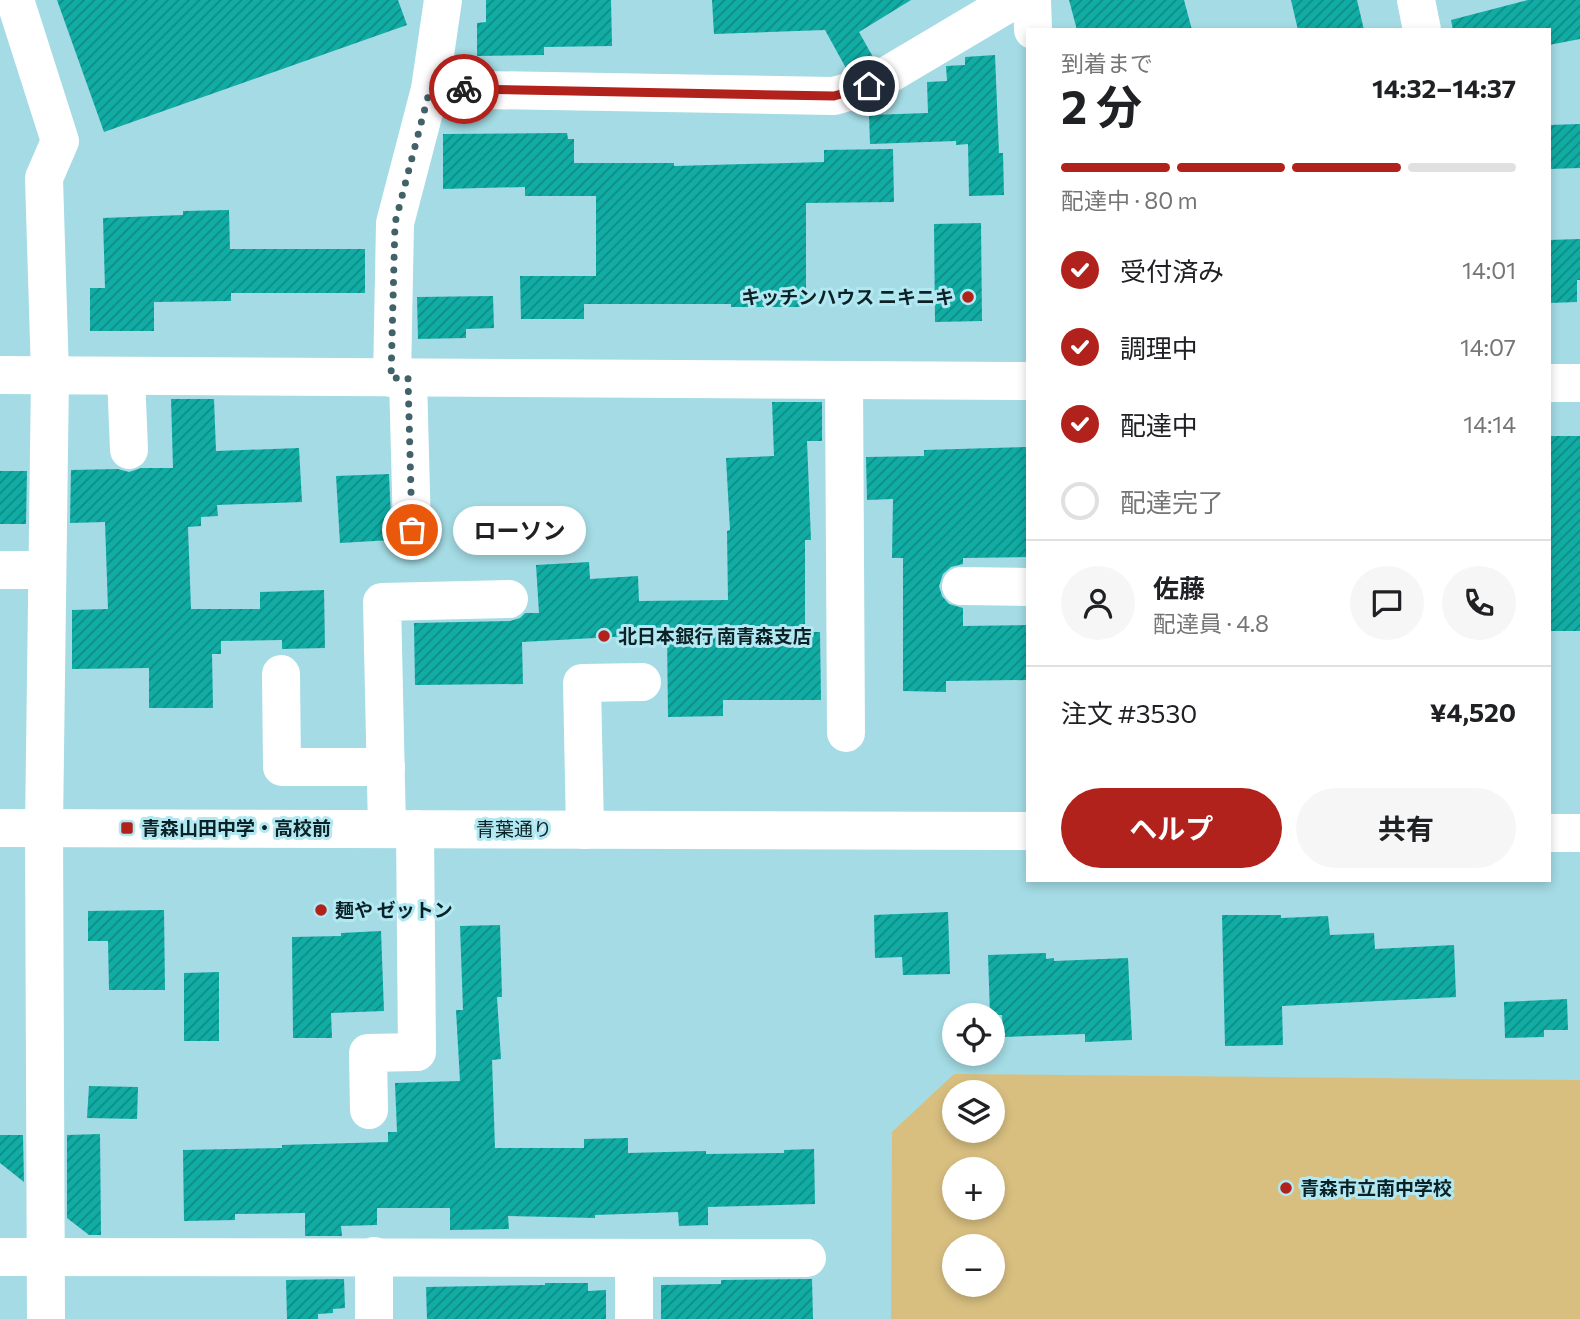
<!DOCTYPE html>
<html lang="ja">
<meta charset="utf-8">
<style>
body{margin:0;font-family:Commissioner,"Noto Sans JP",sans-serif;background:#f6f6f6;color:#202124;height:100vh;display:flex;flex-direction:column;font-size:26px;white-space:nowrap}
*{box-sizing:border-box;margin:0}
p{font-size:23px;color:#757577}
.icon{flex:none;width:38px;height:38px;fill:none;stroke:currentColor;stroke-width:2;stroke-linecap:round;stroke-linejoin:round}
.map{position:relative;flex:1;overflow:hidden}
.sheet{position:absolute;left:1026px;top:28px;width:525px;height:854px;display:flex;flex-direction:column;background:#fff;border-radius:0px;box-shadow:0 4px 10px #0003}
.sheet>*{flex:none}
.controls{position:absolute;left:942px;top:1003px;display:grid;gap:14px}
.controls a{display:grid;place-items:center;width:63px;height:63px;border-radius:50%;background:#fff;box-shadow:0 4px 10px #0003;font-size:35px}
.pin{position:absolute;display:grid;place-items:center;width:60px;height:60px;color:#fff;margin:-30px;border:4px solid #fff;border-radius:50%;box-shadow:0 2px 7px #0007}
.courier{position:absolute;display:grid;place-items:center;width:70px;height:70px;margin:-35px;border:5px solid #b2221c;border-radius:50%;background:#fff;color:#222;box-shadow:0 2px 9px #0007}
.bubble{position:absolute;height:49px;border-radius:24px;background:#fff;box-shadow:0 4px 10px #0003;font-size:23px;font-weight:700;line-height:49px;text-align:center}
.summary em{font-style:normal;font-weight:700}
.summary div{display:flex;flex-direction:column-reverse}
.summary{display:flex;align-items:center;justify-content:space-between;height:119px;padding:0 35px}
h1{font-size:46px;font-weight:700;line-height:52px}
.bar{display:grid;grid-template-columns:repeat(4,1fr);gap:10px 7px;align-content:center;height:84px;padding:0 35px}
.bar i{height:9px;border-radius:5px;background:#e0e0e0}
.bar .active{background:#b2221c}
.bar p{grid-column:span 4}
.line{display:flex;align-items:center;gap:18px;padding:0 35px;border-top:2px solid #e0e0e0}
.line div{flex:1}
.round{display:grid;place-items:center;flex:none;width:74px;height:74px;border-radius:37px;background:#f6f6f6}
ol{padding:0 35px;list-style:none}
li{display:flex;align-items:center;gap:21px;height:77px}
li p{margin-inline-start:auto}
li .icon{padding:7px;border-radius:50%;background:#b2221c;color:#fff;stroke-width:4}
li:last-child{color:#757577}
li i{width:38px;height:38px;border:4px solid #e0e0e0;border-radius:50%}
.button{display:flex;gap:14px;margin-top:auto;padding:14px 35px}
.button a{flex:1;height:80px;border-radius:42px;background:#b2221c;color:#fff;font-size:28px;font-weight:700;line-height:80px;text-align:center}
.button a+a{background:#f6f6f6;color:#202124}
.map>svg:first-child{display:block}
.pitch{fill:#d8bf80;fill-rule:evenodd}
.building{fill:url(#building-hatch)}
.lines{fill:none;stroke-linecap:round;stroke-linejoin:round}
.minor{stroke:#fff;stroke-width:38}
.done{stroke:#416268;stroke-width:7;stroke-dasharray:0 12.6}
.route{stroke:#b2221c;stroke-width:9}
.poi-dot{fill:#b2221c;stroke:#b1e8f1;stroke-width:2.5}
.labels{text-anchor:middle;stroke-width:6;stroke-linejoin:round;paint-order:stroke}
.poi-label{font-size:19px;font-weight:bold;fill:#0b2125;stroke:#b1e8f1;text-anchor:start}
.street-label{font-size:19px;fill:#0b2125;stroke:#b1e8f1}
</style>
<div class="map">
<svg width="1580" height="1319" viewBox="0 0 1580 1319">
<defs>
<pattern id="building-hatch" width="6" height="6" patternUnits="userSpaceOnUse" patternTransform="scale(1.75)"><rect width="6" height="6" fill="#11aca4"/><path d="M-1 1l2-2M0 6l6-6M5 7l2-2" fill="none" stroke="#0e8c85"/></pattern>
</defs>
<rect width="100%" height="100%" fill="#a4dbe4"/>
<path class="pitch" d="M954,1074L1580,1080V1319H891L892,1132ZM954,1092H992V1130H954ZM954,1169H992V1208H954ZM954,1246H992V1284H954Z"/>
<g class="building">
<polygon points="57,0 398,0 407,25 104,132"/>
<polygon points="486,0 611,0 612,46 544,47 544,55 477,56 477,23 486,22"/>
<polygon points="712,0 911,0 859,32 873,57 847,70 825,30 714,34"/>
<polygon points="1069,0 1184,0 1192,30 1077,30"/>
<polygon points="1291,0 1357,0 1364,30 1298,30"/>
<polygon points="1528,0 1580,0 1580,39 1549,45 1549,30 1453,30 1451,20"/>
<polygon points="995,55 999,153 1003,153 1004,195 969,196 968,144 956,145 956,141 870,144 869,115 928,113 927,82 947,81 946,66 965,65 965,57"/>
<polygon points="1580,124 1580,168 1549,169 1549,125"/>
<polygon points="567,133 568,139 574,139 574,163 674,163 674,166 824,162 824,150 893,149 894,202 806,203 806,307 731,307 731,304 584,304 584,319 521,319 520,276 596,276 596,196 525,196 525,187 443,189 443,134"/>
<polygon points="229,210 230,249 365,249 365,293 231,293 231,301 154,302 154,331 90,331 90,288 105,288 103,218 183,215 183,211"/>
<polygon points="981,223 982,321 935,322 934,224"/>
<polygon points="1580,239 1580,280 1577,280 1577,302 1549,303 1549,240"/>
<polygon points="493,296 494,328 466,329 466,338 418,339 417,297"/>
<polygon points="171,399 214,399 216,451 299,448 302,502 217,505 218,516 201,517 201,526 188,527 191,609 260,609 260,592 324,590 325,648 282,649 282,640 221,641 221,654 212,654 213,708 149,708 149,668 72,669 72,610 108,609 105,522 70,523 71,470 118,469 129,472 141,468 173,468"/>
<polygon points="772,402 822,402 822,441 807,441 811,540 805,540 805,632 820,632 821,700 723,700 723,716 668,717 667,634 522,642 523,684 415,685 414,623 510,621 520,618 525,613 539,613 536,565 589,562 590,579 638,576 639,601 728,600 727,531 730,530 726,458 774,456"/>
<rect x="1549" y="436" width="31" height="195"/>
<polygon points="1027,447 1027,557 963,558 963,564 951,567 943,574 939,586 942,596 949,604 963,608 963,626 1027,625 1027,680 946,681 946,692 903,691 903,558 892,558 893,499 867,500 866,457 924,456 924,450"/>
<polygon points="0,471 27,471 26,524 0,524"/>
<polygon points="389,474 392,540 340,543 336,476"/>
<polygon points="164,910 165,990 109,990 108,941 88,941 88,911"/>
<polygon points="948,912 950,974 903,975 902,957 875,958 874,915"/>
<polygon points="1222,915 1281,915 1281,918 1328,916 1330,935 1374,933 1375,949 1454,945 1456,997 1282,1006 1283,1045 1225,1046"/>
<polygon points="500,925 502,997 497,997 501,1059 492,1060 495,1148 584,1148 584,1139 628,1138 628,1153 706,1151 706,1154 784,1153 784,1150 814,1149 815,1204 708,1207 708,1225 679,1226 678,1212 595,1215 595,1218 508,1216 509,1229 450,1230 450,1208 377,1208 377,1225 341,1226 342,1236 305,1236 305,1213 235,1214 235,1220 184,1221 183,1150 282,1148 282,1145 388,1142 388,1132 397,1132 395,1083 460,1081 456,1010 463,1010 460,926"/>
<polygon points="381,931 384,1011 331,1013 332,1038 293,1038 292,937 341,936 341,933"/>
<polygon points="1046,953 1046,959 1054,958 1054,961 1128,958 1132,1040 1085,1042 1085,1034 1003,1037 1002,1015 990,1015 988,955"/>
<polygon points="219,972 219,1041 184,1041 184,973"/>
<polygon points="1567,999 1568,1030 1544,1030 1544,1037 1505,1038 1504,1002"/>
<polygon points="89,1086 138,1087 137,1119 87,1118"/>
<polygon points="100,1134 101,1235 89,1235 67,1218 67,1135"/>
<polygon points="0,1135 23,1135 24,1182 0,1163"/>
<polygon points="344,1279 345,1308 333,1309 333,1313 318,1314 318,1319 287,1319 286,1280"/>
<polygon points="812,1279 813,1319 661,1319 661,1285 721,1284 721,1280"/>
<polygon points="545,1283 588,1283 588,1291 606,1290 606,1319 427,1319 426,1287 545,1285"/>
</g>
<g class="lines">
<g class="minor">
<polyline points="15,0 60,141 44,178 50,375 44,828 46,1319"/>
<polyline points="1032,0 1033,30"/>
<polyline points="1416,0 1422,30"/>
<polyline points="430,89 834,96 869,86 1014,0"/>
<polyline points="0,375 1027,381"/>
<polyline points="126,376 129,450"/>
<polyline points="392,378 395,223 430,89 443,0"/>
<polyline points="408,378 412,530"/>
<polyline points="844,381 846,733"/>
<polyline points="1549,383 1580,383"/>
<polyline points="0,570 47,570"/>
<polyline points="961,586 1027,587"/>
<polyline points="281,674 282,767 386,767"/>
<polyline points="0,828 1027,831"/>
<polyline points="387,829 382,602 509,599"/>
<polyline points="585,830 582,683 642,682"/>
<polyline points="1549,833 1580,833"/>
<polyline points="369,1110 368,1053 417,1052 415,829"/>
<polyline points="0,1257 807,1258"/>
<polyline points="634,1258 634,1319"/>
<polyline points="374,1319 374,1256"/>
</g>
</g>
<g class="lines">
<polyline class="done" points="412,530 408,378 391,378 395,223 430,89 464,89"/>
<polyline class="route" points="464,89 834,96 869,86"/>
</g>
<g class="poi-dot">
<circle cx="968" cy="297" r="7"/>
<circle cx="604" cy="636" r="7"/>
<rect x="120" y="821" width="14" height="14" rx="3.5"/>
<circle cx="321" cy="910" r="7"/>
<circle cx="1286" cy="1188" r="7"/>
</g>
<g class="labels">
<g class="poi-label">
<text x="954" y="304" text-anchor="end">キッチンハウス ニキニキ</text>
<text x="618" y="643">北日本銀行 南青森支店</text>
<text x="141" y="835">青森山田中学・高校前</text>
<text x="335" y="917">麺や ゼットン</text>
<text x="1300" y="1195">青森市立南中学校</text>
</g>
<g class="street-label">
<text x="514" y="836">青葉通り</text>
</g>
</g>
</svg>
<div class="controls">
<a><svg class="icon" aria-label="locate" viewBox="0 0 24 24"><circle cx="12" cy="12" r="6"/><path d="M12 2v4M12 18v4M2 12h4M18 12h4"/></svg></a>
<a><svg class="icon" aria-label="layers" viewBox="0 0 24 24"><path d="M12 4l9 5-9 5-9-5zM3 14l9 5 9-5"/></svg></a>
<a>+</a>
<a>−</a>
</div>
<div class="pin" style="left:412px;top:530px;background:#ea580c"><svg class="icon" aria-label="bag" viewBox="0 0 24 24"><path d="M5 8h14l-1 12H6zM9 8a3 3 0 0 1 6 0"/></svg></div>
<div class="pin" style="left:869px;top:86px;background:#1f2937"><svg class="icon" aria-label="home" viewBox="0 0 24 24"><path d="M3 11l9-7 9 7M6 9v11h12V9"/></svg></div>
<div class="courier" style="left:464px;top:89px"><svg class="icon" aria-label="bike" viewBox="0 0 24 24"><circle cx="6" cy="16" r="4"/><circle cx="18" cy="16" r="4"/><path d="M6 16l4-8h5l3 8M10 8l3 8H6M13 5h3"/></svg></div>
<div class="bubble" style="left:453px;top:506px;width:133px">ローソン</div>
<section class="sheet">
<div class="summary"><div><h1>2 分</h1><p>到着まで</p></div><em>14:32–14:37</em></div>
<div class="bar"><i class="active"></i><i class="active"></i><i class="active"></i><i></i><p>配達中 · 80 m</p></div>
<ol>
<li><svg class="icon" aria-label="check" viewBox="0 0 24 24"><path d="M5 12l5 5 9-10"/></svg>受付済み<p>14:01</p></li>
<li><svg class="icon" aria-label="check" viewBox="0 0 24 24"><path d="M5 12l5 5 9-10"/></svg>調理中<p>14:07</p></li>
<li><svg class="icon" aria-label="check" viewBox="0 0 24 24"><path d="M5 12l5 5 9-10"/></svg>配達中<p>14:14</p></li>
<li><i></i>配達完了</li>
</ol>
<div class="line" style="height:126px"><a class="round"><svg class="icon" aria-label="person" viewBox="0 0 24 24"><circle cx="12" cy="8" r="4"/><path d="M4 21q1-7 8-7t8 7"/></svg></a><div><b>佐藤</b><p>配達員 · 4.8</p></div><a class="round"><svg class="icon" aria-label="chat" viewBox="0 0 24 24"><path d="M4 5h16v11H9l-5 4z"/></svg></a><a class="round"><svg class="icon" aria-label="phone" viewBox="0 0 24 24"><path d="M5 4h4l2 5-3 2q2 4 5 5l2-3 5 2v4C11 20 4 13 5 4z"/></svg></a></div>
<div class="line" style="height:91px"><div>注文 #3530</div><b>¥4,520</b></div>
<div class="button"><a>ヘルプ</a><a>共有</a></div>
</section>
</div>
